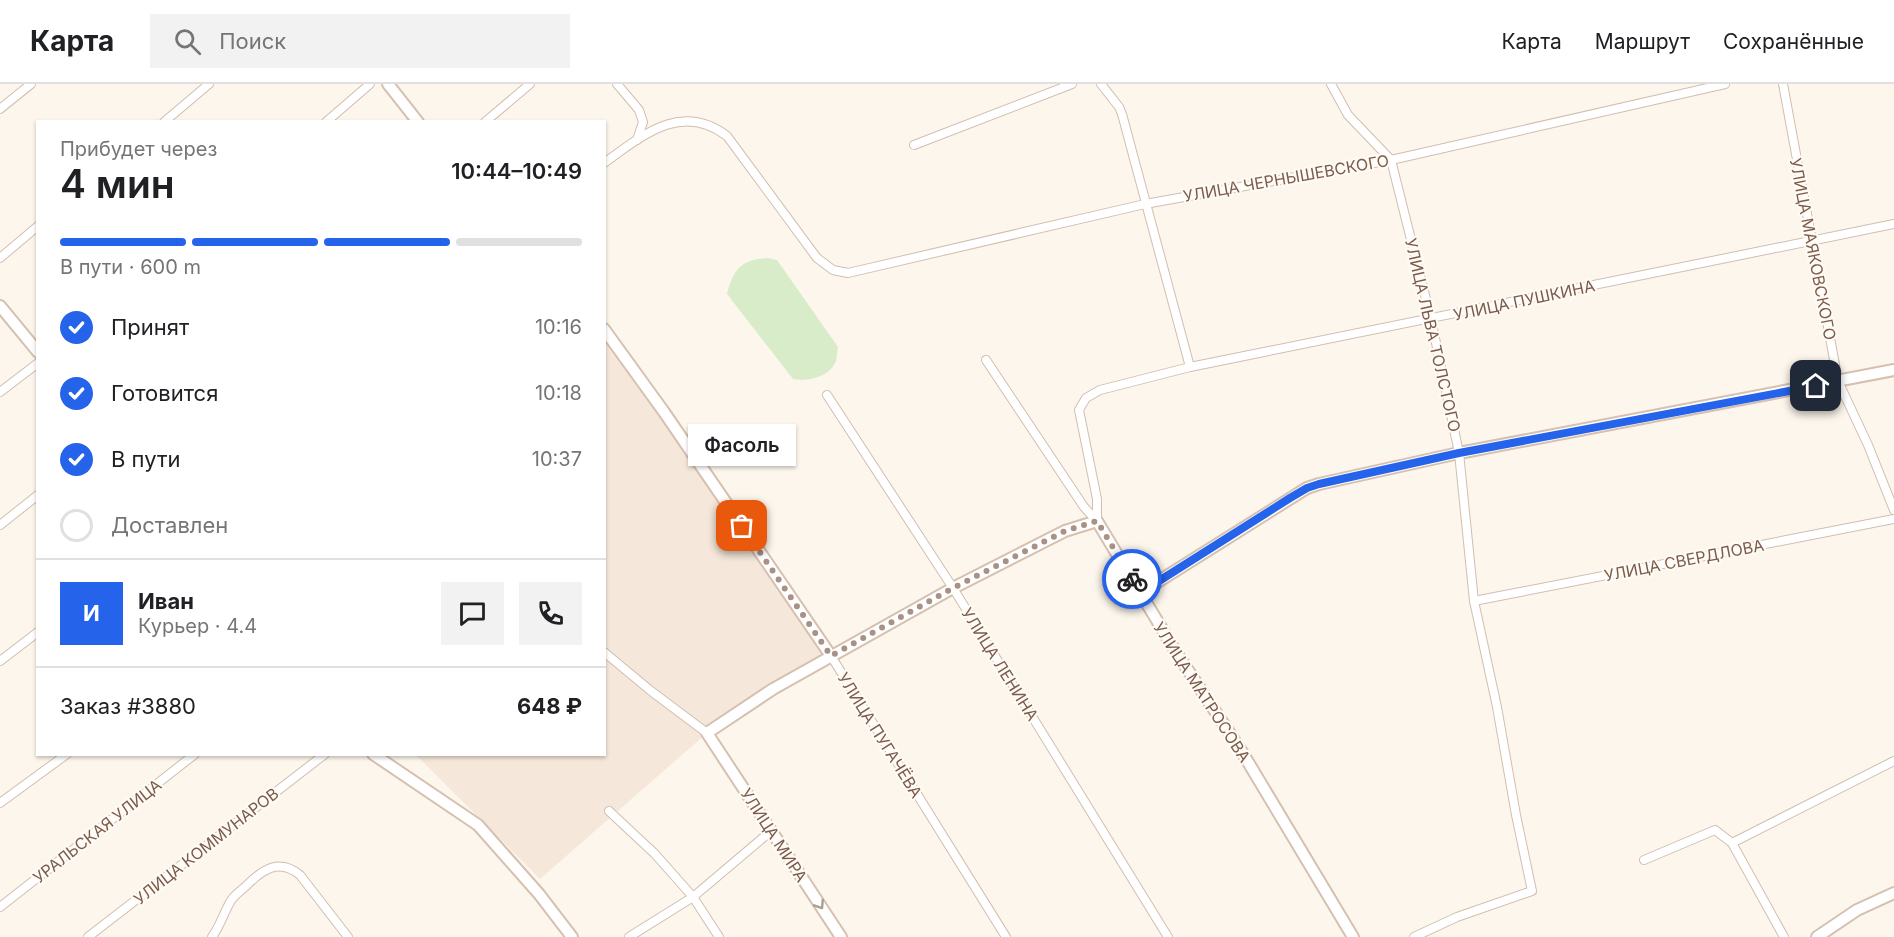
<!DOCTYPE html>
<html lang="ru">
<meta charset="utf-8">
<style>
body{margin:0;font-family:Inter,sans-serif;background:#f2f2f2;color:#202124;height:100vh;display:flex;flex-direction:column;font-size:22px;white-space:nowrap}
*{box-sizing:border-box;margin:0}
p{font-size:20px;color:#757577}
.icon{flex:none;width:33px;height:33px;fill:none;stroke:currentColor;stroke-width:2;stroke-linecap:round;stroke-linejoin:round}
.map{position:relative;flex:1;overflow:hidden}
.details{position:absolute;left:36px;top:36px;width:570px;height:636px;display:flex;flex-direction:column;background:#fff;border-radius:0px;box-shadow:0 2px 4px #0004}
.details>*{flex:none}
.pin{position:absolute;display:grid;place-items:center;width:51px;height:51px;color:#fff;margin:-26px;border-radius:12px;box-shadow:0 3px 9px #0006}
.courier{position:absolute;display:grid;place-items:center;width:60px;height:60px;margin:-30px;border:4px solid #2563eb;border-radius:50%;background:#fff;color:#222;box-shadow:0 2px 8px #0007}
.bubble{position:absolute;height:42px;border-radius:0px;background:#fff;box-shadow:0 2px 4px #0004;font-size:20px;font-weight:600;line-height:42px;text-align:center}
.head em{font-style:normal;font-weight:600}
.head div{display:flex;flex-direction:column-reverse}
.head{display:flex;align-items:center;justify-content:space-between;height:102px;padding:0 24px}
h1{font-size:39px;font-weight:600;line-height:45px}
.bar{display:grid;grid-template-columns:repeat(4,1fr);gap:9px 6px;align-content:center;height:72px;padding:0 24px}
.bar i{height:8px;border-radius:4px;background:#e0e0e0}
.bar .on{background:#2563eb}
.bar p{grid-column:span 4}
.line{display:flex;align-items:center;gap:15px;padding:0 24px;border-top:2px solid #e0e0e0}
.line div{flex:1}
.round{display:grid;place-items:center;flex:none;width:63px;height:63px;border-radius:0px;background:#f2f2f2}
ol{padding:0 24px;list-style:none}
li{display:flex;align-items:center;gap:18px;height:66px}
li p{margin-inline-start:auto}
li .icon{padding:6px;border-radius:50%;background:#2563eb;color:#fff;stroke-width:4}
li:last-child{color:#757577}
li i{width:33px;height:33px;border:3px solid #e0e0e0;border-radius:50%}
header{display:flex;align-items:center;gap:36px;box-sizing:border-box;height:84px;padding:0 30px;background:#fff;border-bottom:2px solid #e0e0e0}
header strong{font-size:28px}
nav{display:flex;gap:33px;margin-inline-start:auto;font-size:21px}
.search{width:420px;height:54px;background:#f2f2f2;display:flex;align-items:center;gap:15px;box-sizing:border-box;padding:0 21px;border-radius:0px;color:#757577;font-size:22px}
.map>svg:first-child{display:block}
.residential{fill:#f5e8da}
.green{fill:#d8ecc9}
.lines{fill:none;stroke-linecap:round;stroke-linejoin:round}
.street-casing{stroke:#d1beb0;stroke-width:10}
.secondary-casing{stroke:#d6c0b0;stroke-width:14}
.street{stroke:#fff;stroke-width:8}
.secondary{stroke:#fff;stroke-width:10}
.oneway{stroke:#af9d94}
.done{stroke:#a89285;stroke-width:6;stroke-dasharray:0 10.8}
.route{stroke:#2563eb;stroke-width:8}
.labels{text-anchor:middle;stroke-width:4.5;stroke-linejoin:round;paint-order:stroke}
.street-label{font-size:16px;fill:#7a5c4d;stroke:#fffaf3}
</style>
<header>
<strong>Карта</strong>
<div class="search"><svg class="icon" aria-label="search" viewBox="0 0 24 24"><circle cx="10" cy="10" r="6"/><path d="M15 15l6 6"/></svg>Поиск</div>
<nav><a>Карта</a><a>Маршрут</a><a>Сохранённые</a></nav>
</header>
<div class="map">
<svg width="1894" height="853" viewBox="0 0 1894 853">
<rect width="100%" height="100%" fill="#fdf6ec"/>
<polygon class="residential" points="605,246 831,572 707,649 540,795 416,671 604,670"/>
<path class="green" d="M768,174L777,176L838,263C837,267 837,273 836,277C830,293 807,298 793,295L727,210C733,186 741,175 768,174Z"/>
<g class="lines">
<defs>
<g id="street">
<polyline points="617,0 639,26 643,38 637,56"/>
<polyline points="1101,0 1119,23 1122,30 1190,283"/>
<polyline points="1331,0 1348,31 1391,76 1431,235 1459,369 1474,517 1497,623 1516,731 1532,807 1457,833 1414,853"/>
<polyline points="1783,0 1838,297 1868,361 1894,426"/>
<polyline points="0,25 31,0"/>
<polyline points="164,38 209,0"/>
<polyline points="326,38 370,0"/>
<polyline points="485,38 530,0"/>
<polyline points="914,61 1072,0"/>
<path d="M604,79C642,52 681,17 727,52L817,174L833,186L848,189L1145,120L1391,76L1725,0"/>
<polyline points="0,174 38,142"/>
<polyline points="986,276 1084,423 1097,437"/>
<polyline points="0,308 38,279"/>
<polyline points="827,311 953,504 1168,853"/>
<polyline points="1097,437 1097,415 1079,326 1086,314 1100,306 1190,283 1894,140"/>
<polyline points="0,441 38,411"/>
<polyline points="1474,517 1894,435"/>
<polyline points="604,568 651,607 707,649"/>
<polyline points="831,572 1006,853"/>
<polyline points="0,577 38,548"/>
<polyline points="0,719 67,670"/>
<polyline points="609,727 655,770 693,813 719,853"/>
<polyline points="1732,759 1894,677"/>
<polyline points="1644,776 1715,746 1732,759 1784,853"/>
<polyline points="0,823 195,670"/>
<polyline points="88,853 325,670"/>
<path d="M212,853C221,841 224,827 232,815C236,810 242,806 246,802C263,785 279,774 300,791L348,853"/>
<polyline points="629,853 693,813 771,747"/>
</g>
<g id="secondary">
<polyline points="388,0 418,38"/>
<polyline points="0,222 38,268"/>
<polyline points="604,245 664,328 831,572"/>
<polyline points="1140,509 1307,404 1319,400 1459,369 1894,286"/>
<polyline points="373,670 478,741 539,810 572,853"/>
<polyline points="841,853 707,649 773,605 953,504 1065,447 1097,437 1176,568 1242,668 1353,853"/>
<polyline points="1817,853 1857,826 1894,809"/>
</g>
</defs>
<use href="#street" class="street-casing"/>
<use href="#secondary" class="secondary-casing"/>
<use href="#street" class="street"/>
<use href="#secondary" class="secondary"/>
</g>
<defs><path id="oneway-chevron" d="M-2-3.5L2.5 0L-2 3.5" fill="none" stroke-width="1.6" stroke-linecap="round" stroke-linejoin="round" transform="scale(1.5)"/></defs>
<use class="oneway" href="#oneway-chevron" transform="translate(820 821) rotate(57)"/>
<g class="lines">
<polyline class="done" points="742,442 831,572 953,504 1065,447 1097,437 1132,495"/>
<polyline class="route" points="1132,495 1140,509 1290,414 1307,404 1319,400 1459,369 1816,302"/>
</g>
<g class="labels">
<g class="street-label">
<text transform="translate(1286 94) rotate(-10)" y="6">УЛИЦА ЧЕРНЫШЕВСКОГО</text>
<text transform="translate(1813 165) rotate(79)" y="6">УЛИЦА МАЯКОВСКОГО</text>
<text transform="translate(1524 216) rotate(-12)" y="6">УЛИЦА ПУШКИНА</text>
<text transform="translate(1433 251) rotate(77)" y="6">УЛИЦА ЛЬВА ТОЛСТОГО</text>
<text transform="translate(1684 476) rotate(-11)" y="6">УЛИЦА СВЕРДЛОВА</text>
<text transform="translate(1000 580) rotate(58)" y="6">УЛИЦА ЛЕНИНА</text>
<text transform="translate(1202 608) rotate(57)" y="6">УЛИЦА МАТРОСОВА</text>
<text transform="translate(880 651) rotate(58)" y="6">УЛИЦА ПУГАЧЁВА</text>
<text transform="translate(97 747) rotate(-38)" y="6">УРАЛЬСКАЯ УЛИЦА</text>
<text transform="translate(774 751) rotate(57)" y="6">УЛИЦА МИРА</text>
<text transform="translate(206 762) rotate(-38)" y="6">УЛИЦА КОММУНАРОВ</text>
</g>
</g>
</svg>
<div class="pin" style="left:742px;top:442px;background:#ea580c"><svg class="icon" aria-label="bag" viewBox="0 0 24 24"><path d="M5 8h14l-1 12H6zM9 8a3 3 0 0 1 6 0"/></svg></div>
<div class="pin" style="left:1816px;top:302px;background:#1f2937"><svg class="icon" aria-label="home" viewBox="0 0 24 24"><path d="M3 11l9-7 9 7M6 9v11h12V9"/></svg></div>
<div class="courier" style="left:1132px;top:495px"><svg class="icon" aria-label="bike" viewBox="0 0 24 24"><circle cx="6" cy="16" r="4"/><circle cx="18" cy="16" r="4"/><path d="M6 16l4-8h5l3 8M10 8l3 8H6M13 5h3"/></svg></div>
<div class="bubble" style="left:688px;top:340px;width:108px">Фасоль</div>
<section class="details">
<div class="head"><div><h1>4 мин</h1><p>Прибудет через</p></div><em>10:44–10:49</em></div>
<div class="bar"><i class="on"></i><i class="on"></i><i class="on"></i><i></i><p>В пути · 600 m</p></div>
<ol>
<li><svg class="icon" aria-label="check" viewBox="0 0 24 24"><path d="M5 12l5 5 9-10"/></svg>Принят<p>10:16</p></li>
<li><svg class="icon" aria-label="check" viewBox="0 0 24 24"><path d="M5 12l5 5 9-10"/></svg>Готовится<p>10:18</p></li>
<li><svg class="icon" aria-label="check" viewBox="0 0 24 24"><path d="M5 12l5 5 9-10"/></svg>В пути<p>10:37</p></li>
<li><i></i>Доставлен</li>
</ol>
<div class="line" style="height:108px"><b class="round" style="background:#2563eb;color:#fff">И</b><div><b>Иван</b><p>Курьер · 4.4</p></div><a class="round"><svg class="icon" aria-label="chat" viewBox="0 0 24 24"><path d="M4 5h16v11H9l-5 4z"/></svg></a><a class="round"><svg class="icon" aria-label="phone" viewBox="0 0 24 24"><path d="M5 4h4l2 5-3 2q2 4 5 5l2-3 5 2v4C11 20 4 13 5 4z"/></svg></a></div>
<div class="line" style="height:78px"><div>Заказ #3880</div><b>648 ₽</b></div>
</section>
</div>
